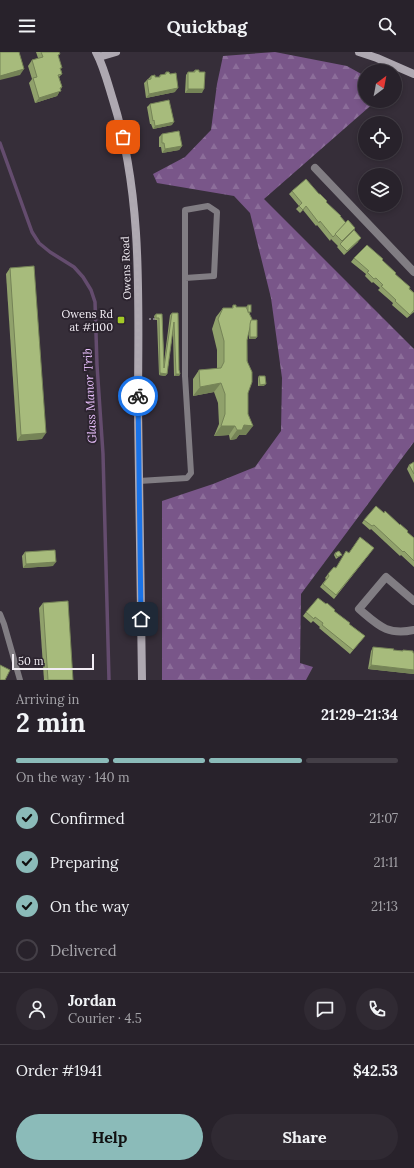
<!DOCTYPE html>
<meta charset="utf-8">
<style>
body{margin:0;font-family:Lora,serif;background:#302a33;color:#f1f3f6;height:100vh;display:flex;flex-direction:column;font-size:15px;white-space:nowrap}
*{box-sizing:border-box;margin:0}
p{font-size:13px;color:#a5a4a9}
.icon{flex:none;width:22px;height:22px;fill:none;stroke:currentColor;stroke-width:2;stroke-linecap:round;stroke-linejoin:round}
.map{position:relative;height:628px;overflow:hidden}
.sheet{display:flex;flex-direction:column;background:#28222b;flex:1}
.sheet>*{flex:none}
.needle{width:26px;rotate:32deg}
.fabs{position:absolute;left:358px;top:12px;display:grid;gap:8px}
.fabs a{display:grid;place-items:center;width:44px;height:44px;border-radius:50%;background:#28222b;box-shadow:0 2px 6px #0003,0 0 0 1px #443f47;font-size:20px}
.scale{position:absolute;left:12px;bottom:10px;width:82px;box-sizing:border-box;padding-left:4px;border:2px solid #f1ecf3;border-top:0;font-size:11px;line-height:14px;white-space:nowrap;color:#f1ecf3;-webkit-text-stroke:3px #2c242f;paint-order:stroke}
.pin{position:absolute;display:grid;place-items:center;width:34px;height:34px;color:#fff;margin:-17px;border-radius:8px;box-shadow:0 2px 6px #0006}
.courier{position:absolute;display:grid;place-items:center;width:40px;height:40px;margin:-20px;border:3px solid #1a73e8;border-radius:50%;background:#fff;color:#222;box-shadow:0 1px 5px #0007}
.headline em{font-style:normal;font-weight:800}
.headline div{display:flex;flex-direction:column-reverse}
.headline{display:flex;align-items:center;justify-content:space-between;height:68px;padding:0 16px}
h1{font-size:26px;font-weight:800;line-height:30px}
.bar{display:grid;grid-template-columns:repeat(4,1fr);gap:6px 4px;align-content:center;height:48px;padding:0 16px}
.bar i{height:5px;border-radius:3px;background:#443f47}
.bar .active{background:#8bbbb9}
.bar p{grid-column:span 4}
.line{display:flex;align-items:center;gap:10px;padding:0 16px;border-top:1px solid #443f47}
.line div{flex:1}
.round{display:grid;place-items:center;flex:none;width:42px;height:42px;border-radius:21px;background:#302a33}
ol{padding:0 16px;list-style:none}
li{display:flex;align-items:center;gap:12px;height:44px}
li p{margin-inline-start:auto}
li .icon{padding:4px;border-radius:50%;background:#8bbbb9;color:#111;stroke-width:4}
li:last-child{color:#a5a4a9}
li i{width:22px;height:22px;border:2px solid #443f47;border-radius:50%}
.primary-button{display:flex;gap:8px;margin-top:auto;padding:8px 16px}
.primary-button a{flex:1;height:46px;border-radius:24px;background:#8bbbb9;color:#111;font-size:16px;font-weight:800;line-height:46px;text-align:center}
.primary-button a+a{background:#302a33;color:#f1f3f6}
header{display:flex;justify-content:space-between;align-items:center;height:52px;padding:0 16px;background:#28222b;font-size:18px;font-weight:800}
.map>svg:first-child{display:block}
.forest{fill:url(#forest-firs)}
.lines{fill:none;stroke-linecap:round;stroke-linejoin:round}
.stream{stroke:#644c6e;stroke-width:3.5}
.path{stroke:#7f7882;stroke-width:2;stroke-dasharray:2 2;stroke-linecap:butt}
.lane{stroke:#817d83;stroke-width:6}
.street{stroke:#817d83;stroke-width:8}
.secondary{stroke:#aea8b1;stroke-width:8}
.wall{fill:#90a16b}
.shaded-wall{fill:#758357}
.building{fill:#a7bb7c;stroke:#758357}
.done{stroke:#b0aab2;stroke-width:4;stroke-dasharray:0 7.2}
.route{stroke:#1a73e8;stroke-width:5}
.poi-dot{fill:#a3c927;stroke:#2c242f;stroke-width:1.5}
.labels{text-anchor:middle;stroke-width:4;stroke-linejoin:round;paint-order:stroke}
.street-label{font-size:11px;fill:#f1ecf3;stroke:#2c242f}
.poi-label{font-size:11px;fill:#f1ecf3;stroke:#2c242f;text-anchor:end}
.water-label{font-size:12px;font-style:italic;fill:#e9c0fd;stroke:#2c242f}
</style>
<header><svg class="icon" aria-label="menu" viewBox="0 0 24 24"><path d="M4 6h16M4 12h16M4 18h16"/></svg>Quickbag<svg class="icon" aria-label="search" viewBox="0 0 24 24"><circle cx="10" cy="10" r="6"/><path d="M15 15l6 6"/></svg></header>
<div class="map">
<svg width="414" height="628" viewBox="0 0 414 628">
<defs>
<pattern id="forest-firs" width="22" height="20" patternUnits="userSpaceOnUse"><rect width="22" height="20" fill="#795689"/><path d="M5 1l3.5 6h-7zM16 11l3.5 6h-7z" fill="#8c6e9a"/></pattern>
</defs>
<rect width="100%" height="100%" fill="#362e39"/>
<polygon class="forest" points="275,0 347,14 365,24 365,49 376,49 264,147 414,297 414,390 301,542 300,611 313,615 306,628 162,628 162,449 213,432 255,415 281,379 282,326 271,246 250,161 234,144 157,131 153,122 185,105 211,78 217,32 223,4"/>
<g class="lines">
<polyline class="stream" points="0,91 32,180 39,191 50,200 74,215 83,225 91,238 95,250 97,313 103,402 109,628"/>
<polyline class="path" points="149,267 155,267"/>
<g class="lane">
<polyline points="139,429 187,426 191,421 185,324 185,158 208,154 217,160 214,224 185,226"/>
<polyline points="0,562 4,572 20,628"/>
</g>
<g class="street">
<polyline points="315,116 414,220"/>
<path d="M414,549L386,525L359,557C378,573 387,584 414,578"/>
</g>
<g class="secondary">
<path d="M96,0C104,15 108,32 113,48C144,147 138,255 138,357C139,448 141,538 142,628"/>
<polyline points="359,0 377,6 414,22"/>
<polyline points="99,5 116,0"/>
</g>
</g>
<g class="wall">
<polygon points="36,0 59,0 58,4 62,22 59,25 62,35 57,44 35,51 29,31 32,27 28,14 32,8 38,6"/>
<polygon points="195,18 199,20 202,41 185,41 186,23 188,20 193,20"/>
<polygon points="166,20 175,40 146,46 144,31 151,24 155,25 159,25 160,23 164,23"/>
<polygon points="150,52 172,73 153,77 151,72 150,72 147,55"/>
<polygon points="162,82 182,94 179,98 162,101 161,95 159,95 159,85"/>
<polygon points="292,139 326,150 346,171 355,176 354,179 358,190 344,203 337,195 338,194 331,187 330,189 317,173 316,174 303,158 300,161 296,157 299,154 289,142"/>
<polygon points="354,206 382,208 414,241 414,260 407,266 392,253 393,251 378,238 380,236 373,230 372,231 365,224 366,222 351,210"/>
<polygon points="10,216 42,387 17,389 6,222"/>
<polygon points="233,253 236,255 246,255 248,253 250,262 249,262 257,285 255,287 249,287 249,278 247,288 248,341 246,383 239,383 236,387 230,388 229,383 214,384 219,372 218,351 214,340 193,344 193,327 199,318 217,317 217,298 212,277 216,265 223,256 232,256"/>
<polygon points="172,261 178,261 179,318 180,322 179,324 174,324 173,278 167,322 165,324 159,323 157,268 155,268 154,264 156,262 162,262 164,310 170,263"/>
<polygon points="259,324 264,334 258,334 258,326"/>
<polygon points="414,410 414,431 407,417 409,413"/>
<polygon points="364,468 407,480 414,486 414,515 401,503 400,504 371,477 370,478 362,471"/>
<polygon points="25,500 53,514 23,516 22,504"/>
<polygon points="371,500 334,547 320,535 326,527 325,526 328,522 336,516 349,501"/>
<polygon points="335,501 340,504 336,507 334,503"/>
<polygon points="43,551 73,628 44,628 39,556"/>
<polygon points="334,559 349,572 365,584 350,602 319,576 320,575 313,569 311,571 303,564 306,560"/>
<polygon points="373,595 402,599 403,598 414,601 414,622 368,617 371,599"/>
</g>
<g class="shaded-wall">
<polygon points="24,17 20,23 0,28 0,24"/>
<polygon points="62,35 57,44 35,51 39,46"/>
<polygon points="178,36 175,40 146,46 149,42"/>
<polygon points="188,37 204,37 202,41 185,41"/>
<polygon points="174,70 172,73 153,77 155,74"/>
<polygon points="182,94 179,98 162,101 165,97"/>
<polygon points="361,186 358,190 344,203 347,199"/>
<polygon points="250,285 257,285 255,287 249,287"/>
<polygon points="160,321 167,322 165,324 159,323"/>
<polygon points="176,322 180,322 179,324 174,324"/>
<polygon points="221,331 214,340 193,344 200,335"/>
<polygon points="266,332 264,334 258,334 260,333"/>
<polygon points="244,373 253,374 246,383 239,383 236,387 230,388 237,378"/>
<polygon points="221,374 235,374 229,383 214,384"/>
<polygon points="46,381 42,387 17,389 21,383"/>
<polygon points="56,510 53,514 23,516 26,512"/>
<polygon points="371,613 414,618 414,622 368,617"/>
</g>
<g class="building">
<polygon points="0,0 19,0 24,17 0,24"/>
<polygon points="41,0 59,0 60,2 58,3 62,16 60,16 62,22 58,23 62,35 60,36 61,39 39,46 33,26 37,25 32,8 43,5"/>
<polygon points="195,18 199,18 199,20 205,20 204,37 188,37 188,20 195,20"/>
<polygon points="166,20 169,20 170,22 176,21 178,36 149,42 147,28 151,27 151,24 155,23 155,25 160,25 160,23 166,22"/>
<polygon points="169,48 174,70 155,74 154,68 153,69 150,52"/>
<polygon points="179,79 182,94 165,97 164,91 162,91 162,82"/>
<polygon points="306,127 319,142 320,142 327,149 326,150 341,164 340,164 346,171 333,185 320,169 319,171 306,154 303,158 299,154 302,151 292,139"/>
<polygon points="348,168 355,176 342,189 335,182"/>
<polygon points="354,178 361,186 347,199 340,192"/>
<polygon points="367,193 383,207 382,208 396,221 395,222 410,235 409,237 414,241 414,258 410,263 395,249 396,248 381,234 383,233 376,226 374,227 367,220 369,219 354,206"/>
<polygon points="34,214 46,381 21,383 10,216"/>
<polygon points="233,253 236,253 236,255 246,255 252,267 247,288 247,309 252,320 252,330 248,341 248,362 253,374 244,373 242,378 237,378 235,374 221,374 225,362 225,342 221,331 200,335 199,318 221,316 224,310 224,289 218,267 223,256 233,256"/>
<rect x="248" y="253" width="3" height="7"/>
<polygon points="172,261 178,261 179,318 180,322 176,322 174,270 167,322 160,321 159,266 156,266 156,262 162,262 164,316"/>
<polygon points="251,268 257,268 257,285 250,285 250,272"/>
<polygon points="259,324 265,324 266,332 260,333"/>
<polygon points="414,410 414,422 409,413"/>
<polygon points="376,454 384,461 385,459 400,473 400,472 408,479 407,480 414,486 414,509 404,499 403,500 374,473 372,474 364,468"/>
<polygon points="360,485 374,496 336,543 323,532 329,524 328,522 334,515 336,516 346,499 349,501"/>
<polygon points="55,498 56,510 26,512 25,500"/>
<polygon points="339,499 342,503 337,505 335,501"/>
<polygon points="318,546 326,552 327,551 335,558 334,559 350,571 349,572 365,584 353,598 322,573 323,571 315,565 314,567 306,560"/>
<polygon points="68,549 73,628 48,628 43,551"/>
<polygon points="373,595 394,597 393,598 403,599 403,598 413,599 413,601 414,601 414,618 371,613"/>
<polygon points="0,613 10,618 5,628 0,628"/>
</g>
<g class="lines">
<path class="done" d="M123,85C140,170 138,257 138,344"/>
<polyline class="route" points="138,344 141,567"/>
</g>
<rect class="poi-dot" x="117" y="264" width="8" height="8" rx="2"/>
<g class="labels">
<g class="street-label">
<text transform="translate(126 216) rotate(-92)" y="4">Owens Road</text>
</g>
<g class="poi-label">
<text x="113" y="266">Owens Rd<tspan x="113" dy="13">at #1100</tspan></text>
</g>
<g class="water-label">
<text transform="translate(90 344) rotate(-93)" y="4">Glass Manor Trib</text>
</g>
</g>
</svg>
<div class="fabs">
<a><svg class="needle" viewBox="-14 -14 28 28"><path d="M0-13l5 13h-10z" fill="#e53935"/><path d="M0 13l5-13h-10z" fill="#a5a4a9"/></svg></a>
<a><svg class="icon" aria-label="locate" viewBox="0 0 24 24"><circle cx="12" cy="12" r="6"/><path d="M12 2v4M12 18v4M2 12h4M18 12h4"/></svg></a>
<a><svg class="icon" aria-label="layers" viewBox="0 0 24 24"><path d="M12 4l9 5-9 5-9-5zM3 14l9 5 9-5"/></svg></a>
</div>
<div class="scale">50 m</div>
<div class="pin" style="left:123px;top:85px;background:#ea580c"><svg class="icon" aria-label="bag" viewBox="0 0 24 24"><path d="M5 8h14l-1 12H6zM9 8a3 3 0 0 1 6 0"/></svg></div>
<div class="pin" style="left:141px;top:567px;background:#1f2937"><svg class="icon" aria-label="home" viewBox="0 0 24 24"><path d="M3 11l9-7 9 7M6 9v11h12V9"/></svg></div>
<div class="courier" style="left:138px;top:344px"><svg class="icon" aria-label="bike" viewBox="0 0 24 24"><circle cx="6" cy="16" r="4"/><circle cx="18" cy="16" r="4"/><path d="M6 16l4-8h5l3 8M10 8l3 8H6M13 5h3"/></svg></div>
</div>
<section class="sheet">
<div class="headline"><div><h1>2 min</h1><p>Arriving in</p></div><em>21:29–21:34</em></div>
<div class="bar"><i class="active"></i><i class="active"></i><i class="active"></i><i></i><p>On the way · 140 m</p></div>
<ol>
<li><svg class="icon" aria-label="check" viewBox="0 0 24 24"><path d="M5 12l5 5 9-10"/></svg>Confirmed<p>21:07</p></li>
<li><svg class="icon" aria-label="check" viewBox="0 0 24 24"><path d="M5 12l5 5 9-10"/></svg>Preparing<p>21:11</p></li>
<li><svg class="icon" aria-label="check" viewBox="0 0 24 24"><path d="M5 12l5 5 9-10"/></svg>On the way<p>21:13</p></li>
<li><i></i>Delivered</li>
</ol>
<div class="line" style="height:72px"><a class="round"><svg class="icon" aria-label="person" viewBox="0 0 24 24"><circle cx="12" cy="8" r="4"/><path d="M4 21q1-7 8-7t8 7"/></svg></a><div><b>Jordan</b><p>Courier · 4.5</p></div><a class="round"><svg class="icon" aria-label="chat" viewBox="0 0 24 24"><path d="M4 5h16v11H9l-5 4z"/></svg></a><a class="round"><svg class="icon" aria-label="phone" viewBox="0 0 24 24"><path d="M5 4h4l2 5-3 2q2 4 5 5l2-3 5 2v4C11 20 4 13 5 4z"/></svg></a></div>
<div class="line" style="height:52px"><div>Order #1941</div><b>$42.53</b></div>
<div class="primary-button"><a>Help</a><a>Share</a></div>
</section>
